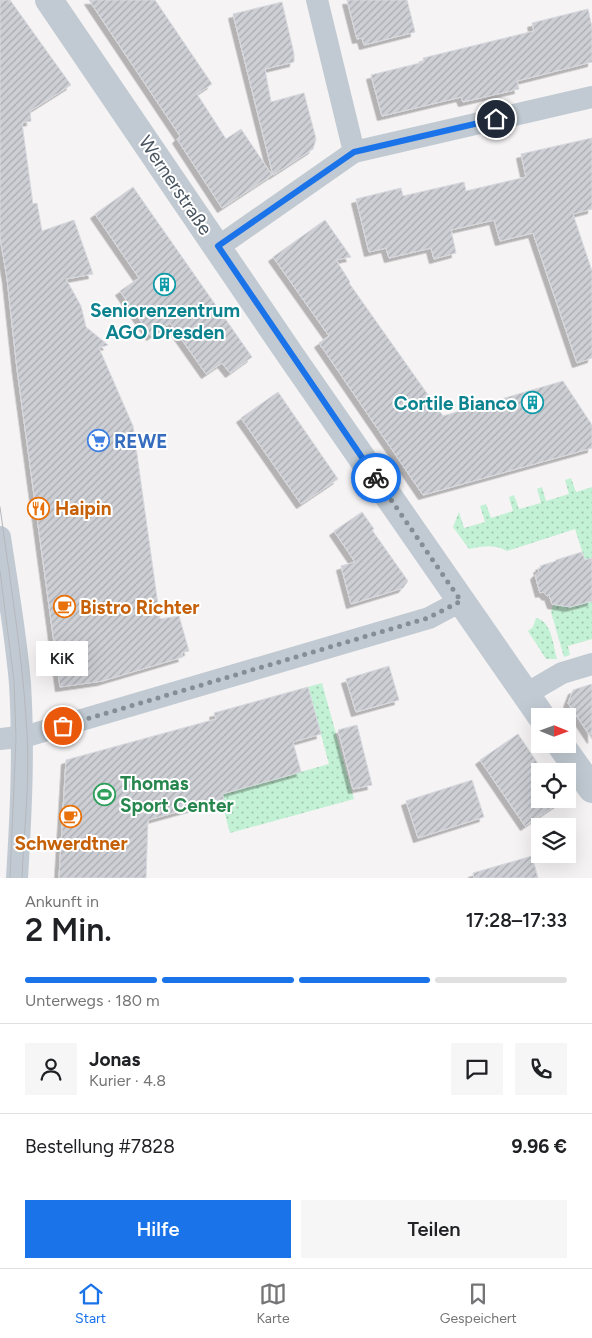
<!DOCTYPE html>
<html lang="de">
<meta charset="utf-8">
<style>
body{margin:0;font-family:Figtree,sans-serif;background:#f6f6f6;color:#202124;height:100vh;display:flex;flex-direction:column;font-size:19px;white-space:nowrap}
*{box-sizing:border-box;margin:0}
p{font-size:16px;color:#757577}
.icon{flex:none;width:28px;height:28px;fill:none;stroke:currentColor;stroke-width:2;stroke-linecap:round;stroke-linejoin:round}
.map{position:relative;height:878px;overflow:hidden}
.drawer{display:flex;flex-direction:column;background:#fff;flex:1}
.drawer>*{flex:none}
.needle{width:32px;rotate:91deg}
.tools{position:absolute;left:531px;top:708px;display:grid;gap:10px}
.tools a{display:grid;place-items:center;width:45px;height:45px;border-radius:0px;background:#fff;box-shadow:0 5px 20px #0002;font-size:25px}
.pin{position:absolute;display:grid;place-items:center;width:42px;height:42px;color:#fff;margin:-21px;border:2px solid #fff;border-radius:50%;box-shadow:0 1px 5px #0007}
.courier{position:absolute;display:grid;place-items:center;width:50px;height:50px;margin:-25px;border:4px solid #1a73e8;border-radius:50%;background:#fff;color:#222;box-shadow:0 1px 6px #0007}
.bubble{position:absolute;height:35px;border-radius:0px;background:#fff;box-shadow:0 5px 20px #0002;font-size:16px;font-weight:600;line-height:35px;text-align:center}
.overview em{font-style:normal;font-weight:600}
.overview div{display:flex;flex-direction:column-reverse}
.overview{display:flex;align-items:center;justify-content:space-between;height:85px;padding:0 25px}
h1{font-size:32px;font-weight:600;line-height:38px}
.bar{display:grid;grid-template-columns:repeat(4,1fr);gap:8px 5px;align-content:center;height:60px;padding:0 25px}
.bar i{height:6px;border-radius:4px;background:#e0e0e0}
.bar .on{background:#1a73e8}
.bar p{grid-column:span 4}
.line{display:flex;align-items:center;gap:12px;padding:0 25px;border-top:1px solid #e0e0e0}
.line div{flex:1}
.round{display:grid;place-items:center;flex:none;width:52px;height:52px;border-radius:0px;background:#f6f6f6}
.primary-button{display:flex;gap:10px;margin-top:auto;padding:10px 25px}
.primary-button a{flex:1;height:58px;border-radius:0px;background:#1a73e8;color:#fff;font-size:20px;font-weight:600;line-height:58px;text-align:center}
.primary-button a+a{background:#f6f6f6;color:#202124}
.tab-bar{display:flex;justify-content:space-around;align-items:center;height:70px;border-top:1px solid #e0e0e0;background:#fff;font-size:14px;color:#757577}
.tab-bar a{display:grid;justify-items:center;gap:2px}
.tab-bar .on{color:#1a73e8}
.map>svg:first-child{display:block}
.grass{fill:url(#grass-dots)}
.building{fill:url(#building-hatch);stroke:#d7d9de;filter:url(#shadow)}
.lines{fill:none;stroke-linecap:round;stroke-linejoin:round}
.minor{stroke:#c1cad2;stroke-width:22}
.tertiary{stroke:#c1cad2;stroke-width:28}
.tram{stroke:#b5b8bd;stroke-width:1}
.done{stroke:#868d94;stroke-width:5;stroke-dasharray:0 9}
.route{stroke:#1a73e8;stroke-width:6}
.labels{text-anchor:middle;stroke-width:4;stroke-linejoin:round;paint-order:stroke}
.street-label{font-size:19px;fill:#4a5661;stroke:#fff}
.culture-label{font-size:19px;font-weight:bold;fill:#0d838f;stroke:#fff}
.shop-label{font-size:19px;font-weight:bold;fill:#366cbe;stroke:#fff;text-anchor:start}
.food-label{font-size:19px;font-weight:bold;fill:#c56008;stroke:#fff;text-anchor:start}
.leisure-label{font-size:19px;font-weight:bold;fill:#27864d;stroke:#fff;text-anchor:start}
</style>
<div class="map">
<svg width="592" height="878" viewBox="0 0 592 878">
<defs>
<pattern id="grass-dots" width="8" height="8" patternUnits="userSpaceOnUse" patternTransform="scale(1.25)"><rect width="8" height="8" fill="#c3f1d5"/><path d="M2 2h.1M6 6h.1" fill="none" stroke="#a0c6b0" stroke-width="1.8" stroke-linecap="round"/></pattern>
<pattern id="building-hatch" width="6" height="6" patternUnits="userSpaceOnUse" patternTransform="scale(1.25)"><rect width="6" height="6" fill="#cdcfd5"/><path d="M-1 1l2-2M0 6l6-6M5 7l2-2" fill="none" stroke="#a8abb0"/></pattern>
<filter id="shadow"><feDropShadow dx="-4.5" dy="4.5" stdDeviation="0" flood-color="#0004"/></filter>
</defs>
<rect width="100%" height="100%" fill="#f5f3f3"/>
<g class="grass">
<path d="M571,478L576,492L592,487V558L585,560L575,529L507,551C494,544 483,546 469,549L453,527L459,512L464,528L485,522L480,506L486,504L491,518L513,511L509,497L514,495L519,509L541,503L537,489L542,487L546,501L569,494L565,480Z"/>
<polygon points="592,601 592,639 568,646 570,655 564,657 551,612 553,605 561,606 569,603 571,607"/>
<path d="M536,618C552,621 553,646 557,659H546L528,631L533,627Z"/>
<polygon points="322,683 354,799 230,833 221,800 224,799 222,794 329,764 308,687"/>
</g>
<g class="building">
<polygon points="0,0 10,0 71,85 30,111 31,121 22,123 33,204 37,203 42,231 74,220 93,274 66,279 81,306 86,327 108,345 99,348 133,426 160,619 179,616 189,651 181,653 183,657 102,681 60,687 17,369 7,278 0,237"/>
<polygon points="89,0 155,0 212,84 197,94 226,139 241,129 272,175 222,208 177,139 180,136"/>
<polygon points="347,0 407,0 415,32 364,45 362,38 357,39"/>
<polygon points="282,2 294,54 294,62 265,69 271,102 304,93 316,139 313,149 273,175 233,14"/>
<polygon points="588,9 592,27 592,62 517,81 519,89 463,102 461,97 382,116 371,75 424,62 423,58 534,31 532,23"/>
<polygon points="592,138 592,209 573,214 592,271 592,358 577,363 533,233 500,241 494,220 451,230 456,253 434,259 431,248 389,258 386,248 369,252 356,199 401,188 403,196 464,182 466,191 526,177 521,154"/>
<polygon points="133,187 252,357 230,373 222,363 206,374 170,323 151,336 120,291 139,278 95,214"/>
<polygon points="325,220 351,257 336,260 350,282 349,283 443,416 563,381 592,425 592,448 423,495 319,343 329,336 273,257"/>
<polygon points="278,392 338,479 301,504 241,418"/>
<polygon points="362,512 374,529 372,530 408,581 403,588 351,604 341,566 355,562 334,531"/>
<polygon points="582,552 585,560 592,558 592,601 570,607 552,604 549,595 547,596 543,592 540,593 535,575 539,571 538,568 541,568 540,566 556,561 556,560"/>
<polygon points="389,666 399,700 356,712 346,679"/>
<polygon points="592,684 592,739 568,703 573,690"/>
<polygon points="308,687 321,734 293,742 301,772 222,794 224,799 148,820 146,878 59,878 66,760 216,719 214,713"/>
<polygon points="357,725 372,785 353,789 338,730"/>
<polygon points="518,734 543,771 540,771 540,799 563,800 525,826 480,760"/>
<polygon points="472,780 484,817 418,838 406,801"/>
<polygon points="532,856 538,878 474,878 473,873"/>
</g>
<g class="lines">
<g class="minor">
<polyline points="317,0 354,152"/>
<polyline points="218,247 354,152 592,97"/>
<path d="M0,537C7,585 16,635 20,684C24,749 21,813 17,878"/>
<polyline points="526,694 562,673 592,664"/>
<polyline points="0,739 27,736 429,618 461,601"/>
</g>
<g class="tertiary">
<polyline points="49,0 289,353 541,716"/>
<polyline points="560,744 592,789"/>
</g>
<g class="tram">
<path d="M0,507C10,582 23,657 27,733C30,781 24,830 22,878"/>
<polyline points="0,571 14,681 16,738 10,878"/>
</g>
</g>
<g class="lines">
<polyline class="done" points="63,726 428,618 461,601 376,478"/>
<polyline class="route" points="376,478 218,246 354,152 496,119"/>
</g>
<defs>
<symbol id="building-ring" viewBox="-11 -11 22 22"><circle r="9.5" fill="#fff" stroke="#0f9aa8" stroke-width="1.5"/><path d="M-4-6H4V6H1V3H-1V6H-4ZM-2.5-4.3h1.7v1.8h-1.7ZM.8-4.3h1.7v1.8H.8ZM-2.5-1h1.7V.8h-1.7ZM.8-1h1.7V.8H.8Z" fill="#0f9aa8"/></symbol>
<symbol id="supermarket-ring" viewBox="-11 -11 22 22"><circle r="9.5" fill="#fff" stroke="#3f7fe0" stroke-width="1.5"/><path d="M-6-5.5h2.5l.6 2H6L4.5 2H-2.5L-4.4-4H-6ZM-1.5 3.2a1.3 1.3 0 1 0 .1 0ZM3 3.2a1.3 1.3 0 1 0 .1 0Z" fill="#3f7fe0"/></symbol>
<symbol id="restaurant-ring" viewBox="-11 -11 22 22"><circle r="9.5" fill="#fff" stroke="#e8710a" stroke-width="1.5"/><path d="M-5-6h1v4h1v-4h1v4h1v-4h1v5L-1.5 .5V6h-2V.5L-5-1ZM5-6V6H3V1.5H1.5Q1.5-4 5-6Z" fill="#e8710a"/></symbol>
<symbol id="cafe-ring" viewBox="-11 -11 22 22"><circle r="9.5" fill="#fff" stroke="#e8710a" stroke-width="1.5"/><path d="M-5.5-4.5H6V0H3Q3 3.5 0 3.5H-2.5Q-5.5 3.5-5.5 0ZM3-3.2v2h1.7v-2ZM-6 4.5H4V6H-6Z" fill="#e8710a"/></symbol>
<symbol id="stadium-ring" viewBox="-11 -11 22 22"><circle r="9.5" fill="#fff" stroke="#2e9e5b" stroke-width="1.5"/><path d="M0-5a6.5 5 0 1 0 0 10a6.5 5 0 1 0 0-10ZM-3.5-1.8h7v3.6h-7Z" fill="#2e9e5b"/></symbol>
</defs>
<g fill-rule="evenodd">
<use href="#building-ring" x="152" y="272" width="25" height="25"/>
<use href="#building-ring" x="520" y="390" width="25" height="25"/>
<use href="#supermarket-ring" x="86" y="428" width="25" height="25"/>
<use href="#restaurant-ring" x="26" y="496" width="25" height="25"/>
<use href="#cafe-ring" x="52" y="594" width="25" height="25"/>
<use href="#stadium-ring" x="92" y="782" width="25" height="25"/>
<use href="#cafe-ring" x="58" y="804" width="25" height="25"/>
</g>
<g class="labels">
<g class="street-label">
<text transform="translate(176 185) rotate(56)" y="7">Wernerstraße</text>
</g>
<g class="culture-label">
<text x="165" y="317">Seniorenzentrum<tspan x="165" dy="22">AGO Dresden</tspan></text>
<text x="517" y="410" text-anchor="end">Cortile Bianco</text>
</g>
<g class="shop-label">
<text x="114" y="448">REWE</text>
</g>
<g class="food-label">
<text x="55" y="515">Haipin</text>
<text x="80" y="614">Bistro Richter</text>
<text x="71" y="850" text-anchor="middle">Schwerdtner</text>
</g>
<g class="leisure-label">
<text x="120" y="790">Thomas<tspan x="120" dy="22">Sport Center</tspan></text>
</g>
</g>
</svg>
<div class="tools">
<a><svg class="needle" viewBox="-14 -14 28 28"><path d="M0-13l5 13h-10z" fill="#e53935"/><path d="M0 13l5-13h-10z" fill="#757577"/></svg></a>
<a><svg class="icon" aria-label="locate" viewBox="0 0 24 24"><circle cx="12" cy="12" r="6"/><path d="M12 2v4M12 18v4M2 12h4M18 12h4"/></svg></a>
<a><svg class="icon" aria-label="layers" viewBox="0 0 24 24"><path d="M12 4l9 5-9 5-9-5zM3 14l9 5 9-5"/></svg></a>
</div>
<div class="pin" style="left:63px;top:726px;background:#ea580c"><svg class="icon" aria-label="bag" viewBox="0 0 24 24"><path d="M5 8h14l-1 12H6zM9 8a3 3 0 0 1 6 0"/></svg></div>
<div class="pin" style="left:496px;top:119px;background:#1f2937"><svg class="icon" aria-label="home" viewBox="0 0 24 24"><path d="M3 11l9-7 9 7M6 9v11h12V9"/></svg></div>
<div class="courier" style="left:376px;top:478px"><svg class="icon" aria-label="bike" viewBox="0 0 24 24"><circle cx="6" cy="16" r="4"/><circle cx="18" cy="16" r="4"/><path d="M6 16l4-8h5l3 8M10 8l3 8H6M13 5h3"/></svg></div>
<div class="bubble" style="left:36px;top:641px;width:52px">KiK</div>
</div>
<section class="drawer">
<div class="overview"><div><h1>2 Min.</h1><p>Ankunft in</p></div><em>17:28–17:33</em></div>
<div class="bar"><i class="on"></i><i class="on"></i><i class="on"></i><i></i><p>Unterwegs · 180 m</p></div>
<div class="line" style="height:90px"><a class="round"><svg class="icon" aria-label="person" viewBox="0 0 24 24"><circle cx="12" cy="8" r="4"/><path d="M4 21q1-7 8-7t8 7"/></svg></a><div><b>Jonas</b><p>Kurier · 4.8</p></div><a class="round"><svg class="icon" aria-label="chat" viewBox="0 0 24 24"><path d="M4 5h16v11H9l-5 4z"/></svg></a><a class="round"><svg class="icon" aria-label="phone" viewBox="0 0 24 24"><path d="M5 4h4l2 5-3 2q2 4 5 5l2-3 5 2v4C11 20 4 13 5 4z"/></svg></a></div>
<div class="line" style="height:65px"><div>Bestellung #7828</div><b>9.96 €</b></div>
<div class="primary-button"><a>Hilfe</a><a>Teilen</a></div>
</section>
<nav class="tab-bar">
<a class="on"><svg class="icon" aria-label="home" viewBox="0 0 24 24"><path d="M3 11l9-7 9 7M6 9v11h12V9"/></svg>Start</a>
<a><svg class="icon" aria-label="map" viewBox="0 0 24 24"><path d="M3 6l6-2 6 2 6-2v14l-6 2-6-2-6 2zM9 4v14M15 6v14"/></svg>Karte</a>
<a><svg class="icon" aria-label="saved" viewBox="0 0 24 24"><path d="M7 4h10v16l-5-4-5 4z"/></svg>Gespeichert</a>
</nav>
